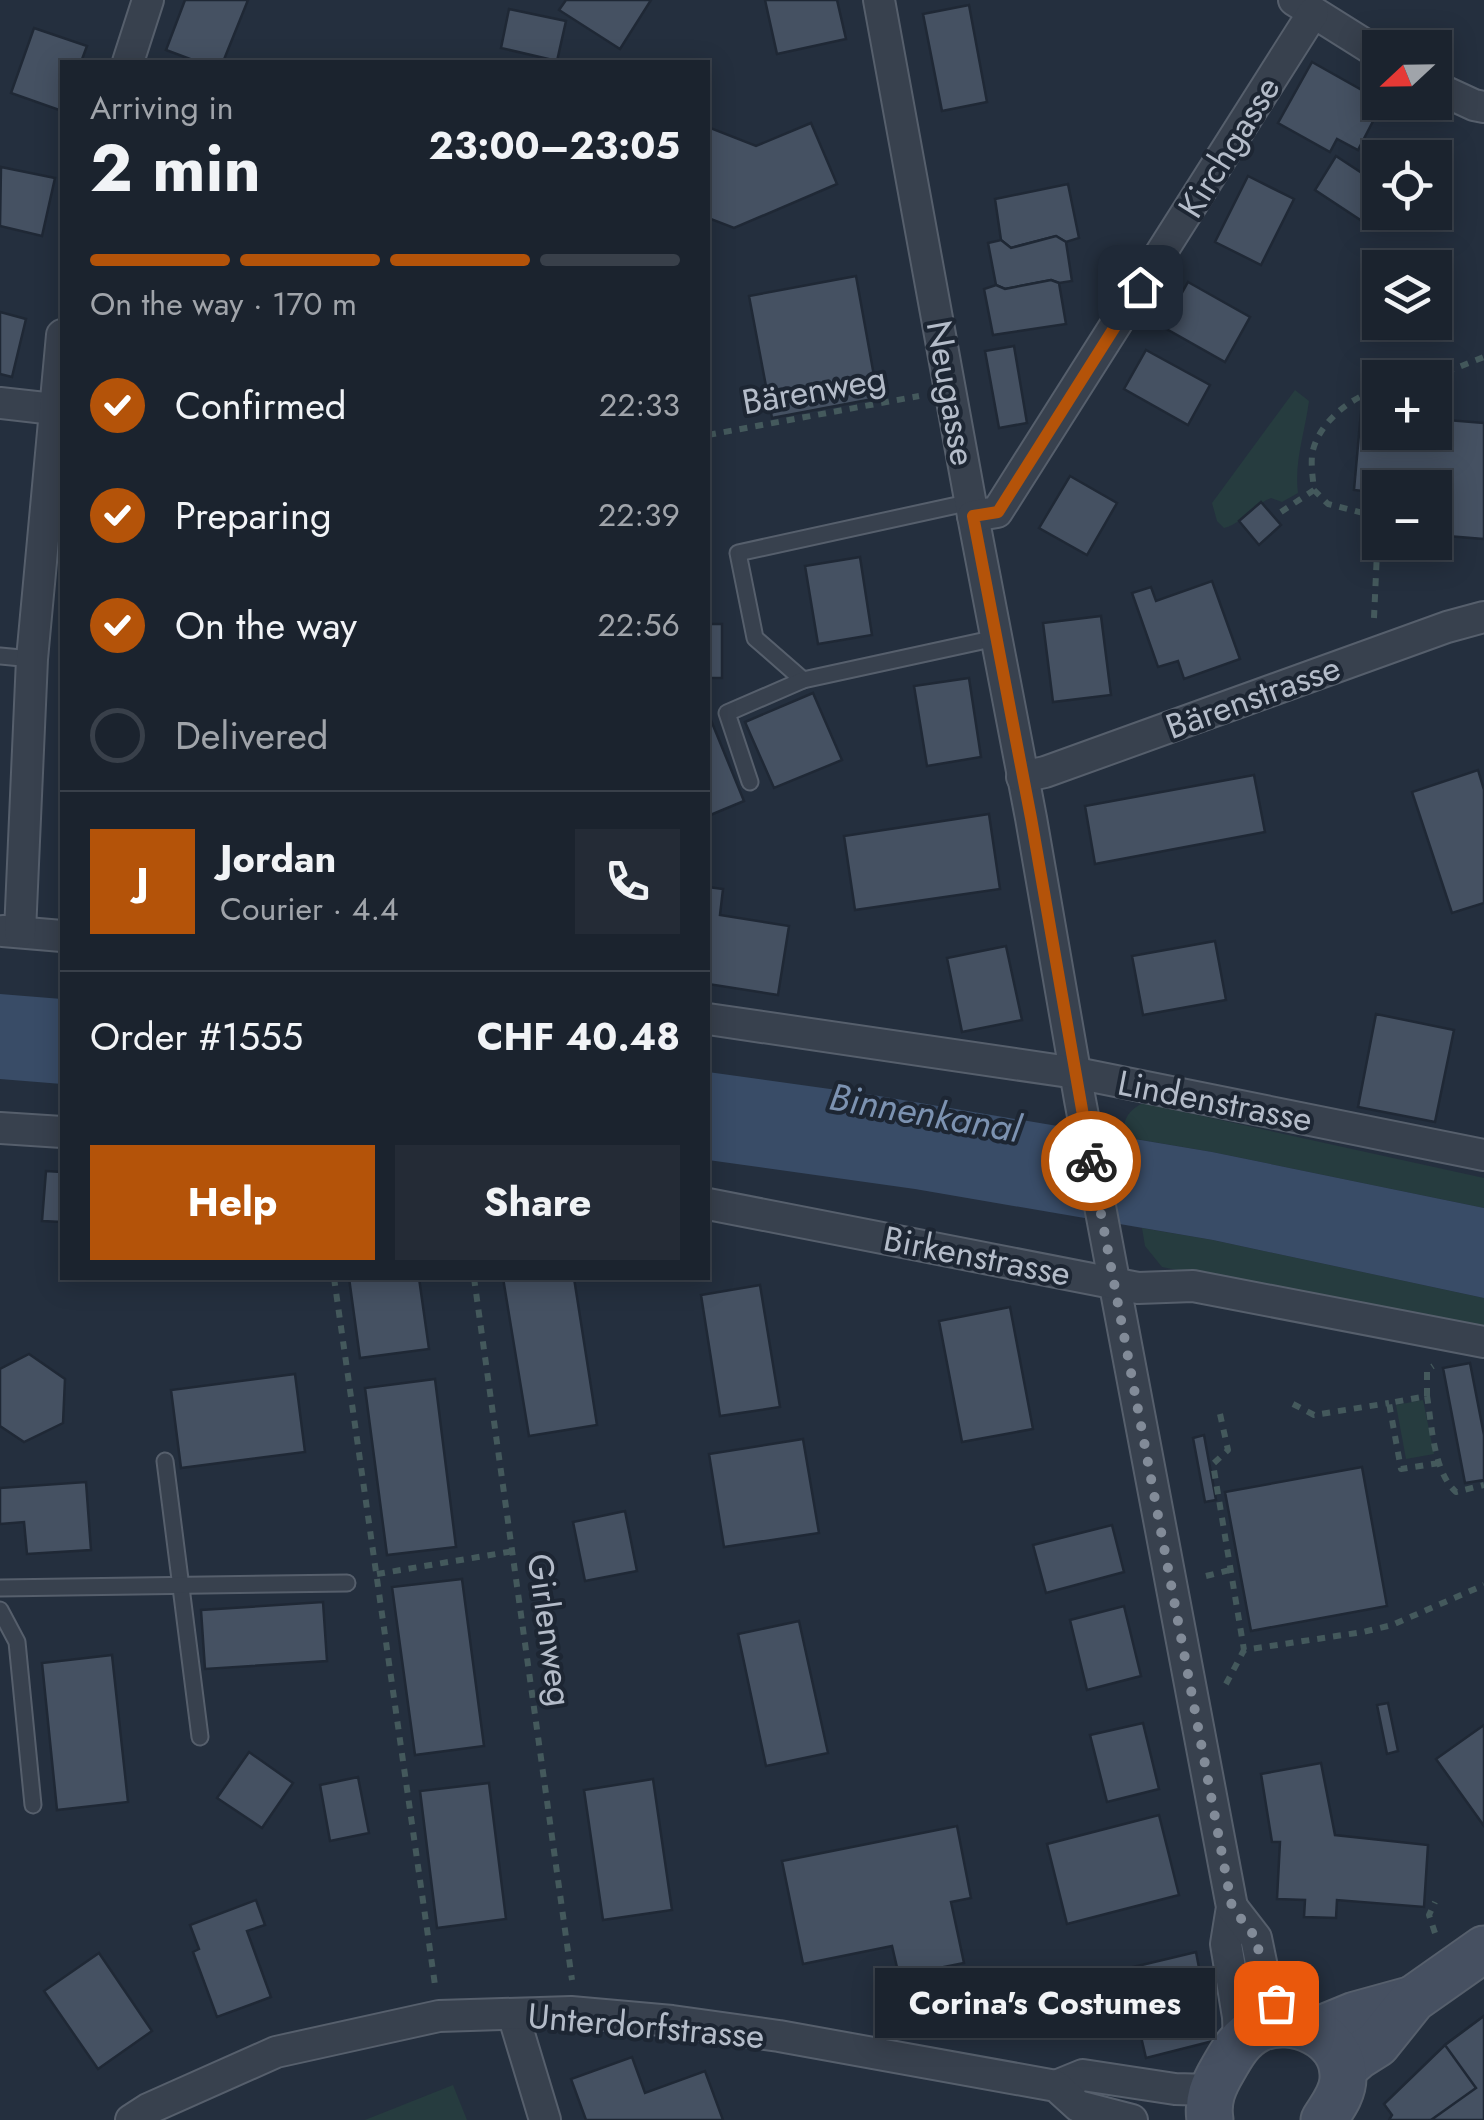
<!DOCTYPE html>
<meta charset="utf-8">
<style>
body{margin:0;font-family:Jost,sans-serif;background:#242b36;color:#f1f3f6;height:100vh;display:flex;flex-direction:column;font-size:38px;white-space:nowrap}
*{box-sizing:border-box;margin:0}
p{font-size:32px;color:#a0a4aa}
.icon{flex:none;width:55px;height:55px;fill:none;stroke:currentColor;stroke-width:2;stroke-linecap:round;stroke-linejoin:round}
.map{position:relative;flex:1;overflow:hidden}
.sheet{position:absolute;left:60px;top:60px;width:650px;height:1220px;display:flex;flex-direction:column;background:#1b232e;border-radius:0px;box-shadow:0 5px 25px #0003,0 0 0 2px #39404a}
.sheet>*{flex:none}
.needle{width:65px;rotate:248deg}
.fabs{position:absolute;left:1362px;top:30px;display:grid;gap:20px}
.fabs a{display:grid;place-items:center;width:90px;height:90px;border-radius:0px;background:#1b232e;box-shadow:0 5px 25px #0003,0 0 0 2px #39404a;font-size:50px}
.pin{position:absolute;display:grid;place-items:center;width:85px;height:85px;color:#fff;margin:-42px;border-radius:20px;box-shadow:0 5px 15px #0006}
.courier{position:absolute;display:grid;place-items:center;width:100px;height:100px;margin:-50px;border:8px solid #b45309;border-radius:50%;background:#fff;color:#222;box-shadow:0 2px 12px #0007}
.bubble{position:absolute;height:70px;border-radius:0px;background:#1b232e;box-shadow:0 5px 25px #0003,0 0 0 2px #39404a;font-size:32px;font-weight:700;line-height:70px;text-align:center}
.overview em{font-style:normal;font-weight:700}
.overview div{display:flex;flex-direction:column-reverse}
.overview{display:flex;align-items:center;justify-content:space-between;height:170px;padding:0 30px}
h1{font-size:65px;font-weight:700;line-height:75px}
.bar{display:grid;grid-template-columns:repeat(4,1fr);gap:15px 10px;align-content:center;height:120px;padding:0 30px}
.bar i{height:12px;border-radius:8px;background:#39404a}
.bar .active{background:#b45309}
.bar p{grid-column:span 4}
.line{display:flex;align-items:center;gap:25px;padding:0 30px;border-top:2px solid #39404a}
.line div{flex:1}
.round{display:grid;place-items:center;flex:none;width:105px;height:105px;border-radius:0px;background:#242b36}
ol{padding:0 30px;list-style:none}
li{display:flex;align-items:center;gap:30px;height:110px}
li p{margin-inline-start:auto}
li .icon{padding:10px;border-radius:50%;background:#b45309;color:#fff;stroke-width:4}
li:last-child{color:#a0a4aa}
li i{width:55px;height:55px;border:5px solid #39404a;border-radius:50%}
.cta{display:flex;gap:20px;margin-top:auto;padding:20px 30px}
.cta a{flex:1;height:115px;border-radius:0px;background:#b45309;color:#fff;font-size:40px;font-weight:700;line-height:115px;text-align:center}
.cta a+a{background:#242b36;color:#f1f3f6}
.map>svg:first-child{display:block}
.green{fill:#263c3f}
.water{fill:#394c67}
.building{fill:#455162;stroke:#1f2835;stroke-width:2.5}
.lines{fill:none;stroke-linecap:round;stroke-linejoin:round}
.lane-casing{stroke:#565f6c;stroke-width:19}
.street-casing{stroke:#565f6c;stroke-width:34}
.secondary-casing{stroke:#565f6c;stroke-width:49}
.path{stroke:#44595c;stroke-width:6;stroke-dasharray:8 8;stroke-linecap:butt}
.lane{stroke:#38414e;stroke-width:15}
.street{stroke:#38414e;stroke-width:30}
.secondary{stroke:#465061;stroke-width:45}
.done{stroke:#828b98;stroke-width:10;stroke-dasharray:0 18}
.route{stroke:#b45309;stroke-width:12}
.labels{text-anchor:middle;stroke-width:8;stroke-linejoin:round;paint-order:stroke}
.street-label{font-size:35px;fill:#b4bcc9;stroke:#1d2633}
.water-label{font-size:38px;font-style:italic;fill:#7c92b1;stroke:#1d2633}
</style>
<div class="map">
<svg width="1484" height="2120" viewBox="0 0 1484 2120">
<rect width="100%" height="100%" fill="#242f3e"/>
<g class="green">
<path d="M1295,390L1309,401C1305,432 1294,462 1298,493L1282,502L1271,498C1253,505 1242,524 1224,528L1217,521L1212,503Z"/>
<path d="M1143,1103L1484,1178V1208L1212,1152L1124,1137C1122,1121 1128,1110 1143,1103Z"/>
<polygon points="1142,1228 1213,1240 1484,1298 1484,1332 1162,1267 1145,1246"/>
<polygon points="1423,1400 1434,1454 1406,1459 1396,1405"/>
<polygon points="453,2085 467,2120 365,2120"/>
</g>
<g class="water">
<polygon points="0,994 62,999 62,1084 0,1079"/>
<polygon points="708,1072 873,1095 1212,1152 1484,1208 1484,1298 1213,1240 915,1189 708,1160"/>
</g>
<g class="building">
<polygon points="185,0 248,0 223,62 198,62 166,50"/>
<polygon points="566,0 651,0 620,49 559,10"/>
<polygon points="765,0 837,0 846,39 777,54"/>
<polygon points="969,5 987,102 942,111 923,14"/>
<polygon points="509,9 566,21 557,61 501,48"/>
<polygon points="34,28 87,46 81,62 62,62 62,111 11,93"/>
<polygon points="1312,62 1383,102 1358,150 1337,139 1330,152 1278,123"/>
<polygon points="811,123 837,184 734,228 708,218 708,127 756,146"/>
<polygon points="1336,156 1380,185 1380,200 1365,223 1315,190"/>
<polygon points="1,167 55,178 42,236 0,226"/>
<polygon points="1248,176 1294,199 1261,265 1215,242"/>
<polygon points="1068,184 1079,238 1066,242 1056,236 1011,248 1001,240 995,199"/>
<polygon points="1056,236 1066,242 1072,281 1059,283 1051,280 1005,289 996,285 988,243 1001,240 1011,248"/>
<polygon points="856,276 878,398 772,418 749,296"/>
<polygon points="1051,280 1059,283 1066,324 993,335 984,289 996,285 1005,289"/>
<polygon points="1188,282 1250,317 1225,362 1163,327"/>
<polygon points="0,312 26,319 12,377 0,374"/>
<polygon points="1014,346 1027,423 999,428 985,351"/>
<polygon points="1146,350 1210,385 1188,425 1124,389"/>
<polygon points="1361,412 1380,413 1380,432 1435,432 1435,419 1484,423 1484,539 1435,535 1435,488 1380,488 1380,493 1354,490"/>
<polygon points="1070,476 1117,503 1087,555 1039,528"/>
<polygon points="1261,502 1281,525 1259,545 1239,521"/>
<polygon points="860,557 872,635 818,644 805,566"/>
<polygon points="1212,581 1240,659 1184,679 1178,661 1158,667 1132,593 1151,587 1156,601"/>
<polygon points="1101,616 1111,695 1053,702 1043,623"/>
<rect x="708" y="624" width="14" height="54"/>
<polygon points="969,678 981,757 927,766 914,686"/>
<polygon points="813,693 842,760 774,788 745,722"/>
<polygon points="708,713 744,801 708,816"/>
<polygon points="1478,770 1484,790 1484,903 1452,913 1412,792"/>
<polygon points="1254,775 1265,832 1095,864 1085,806"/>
<polygon points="989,814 1000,889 855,910 844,836"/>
<polygon points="708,887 723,889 720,915 789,926 778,995 708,984 709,936 708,936"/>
<polygon points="1215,941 1226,1000 1143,1015 1132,956"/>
<polygon points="1006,946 1022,1020 962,1032 947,958"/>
<polygon points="1376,1014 1454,1030 1435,1122 1358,1107"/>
<polygon points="46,1171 62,1172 62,1222 42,1221"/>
<polygon points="349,1278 419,1278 429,1349 360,1358"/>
<polygon points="503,1278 574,1278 597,1425 529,1436"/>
<polygon points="760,1285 780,1407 720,1416 701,1295"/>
<polygon points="1010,1307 1033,1429 962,1442 939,1321"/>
<polygon points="29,1354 65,1379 63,1423 24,1442 0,1426 0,1369"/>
<polygon points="1470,1363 1484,1435 1484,1480 1465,1483 1443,1368"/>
<polygon points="295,1374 305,1452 181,1468 171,1390"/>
<polygon points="435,1379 456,1547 387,1555 365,1388"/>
<polygon points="1204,1435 1216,1500 1205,1502 1193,1438"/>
<polygon points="803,1439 819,1533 724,1547 709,1454"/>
<polygon points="1362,1467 1387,1606 1251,1631 1225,1492"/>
<polygon points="86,1482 91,1550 27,1554 24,1522 0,1524 0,1488"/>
<polygon points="625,1511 637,1571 585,1581 573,1522"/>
<polygon points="1112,1525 1124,1572 1046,1593 1033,1545"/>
<polygon points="462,1579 484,1746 415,1755 392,1587"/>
<polygon points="323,1602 327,1661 205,1669 201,1610"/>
<polygon points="1124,1606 1141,1676 1087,1690 1070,1620"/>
<polygon points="799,1621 828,1753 766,1766 738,1634"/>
<polygon points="112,1655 128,1802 57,1810 42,1663"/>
<polygon points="1388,1703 1398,1751 1387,1754 1377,1705"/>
<polygon points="1143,1723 1159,1789 1107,1802 1090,1735"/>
<polygon points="1484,1725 1484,1826 1436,1759"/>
<polygon points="249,1752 293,1783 262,1828 217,1798"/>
<polygon points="1321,1763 1335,1835 1428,1845 1424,1907 1337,1900 1336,1918 1304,1917 1305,1900 1277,1899 1280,1842 1272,1842 1261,1774"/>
<polygon points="358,1777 369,1833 330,1841 320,1785"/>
<polygon points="653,1779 672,1910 603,1920 584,1790"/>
<polygon points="489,1783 506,1919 437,1928 420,1791"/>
<polygon points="1159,1815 1179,1895 1067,1924 1047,1844"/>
<polygon points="957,1826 971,1898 951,1902 964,1963 899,1976 892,1946 803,1964 782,1861"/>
<polygon points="256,1900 265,1925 247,1931 271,1997 217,2017 193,1952 199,1949 190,1925"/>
<polygon points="1196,1952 1213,2041 1146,2058 1125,1969"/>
<polygon points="99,1953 152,2031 98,2069 44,1991"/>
<polygon points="1484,2016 1484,2120 1389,2120 1392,2115 1384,2104 1445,2045"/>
<polygon points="1484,2016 1484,2120 1431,2120 1476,2088 1445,2045"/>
<polygon points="632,2057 645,2093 705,2071 723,2120 586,2120 571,2079"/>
</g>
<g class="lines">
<defs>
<g id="lane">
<polyline points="0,656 32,659"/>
<polyline points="803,680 755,638 738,553 971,502"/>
<polyline points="750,782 727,713 803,680 996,638"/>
<polyline points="165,1461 200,1737"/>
<polyline points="0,1588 347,1583"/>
<polyline points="0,1610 17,1642 33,1805"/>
</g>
<g id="street">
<polyline points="879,0 973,516 1031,818 1080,1100 1232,1907 1226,1944 1238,2017 1239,2043"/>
<polyline points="1294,0 1380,54"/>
<polyline points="128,62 148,0"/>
<polyline points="1435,87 1474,105 1484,107"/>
<polyline points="0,403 54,409"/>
<polyline points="973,516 997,512 1313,13"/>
<polyline points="1022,777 1045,772 1447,627 1484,617"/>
<polyline points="3,931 62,936"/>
<polyline points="20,932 32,659 62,335"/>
<polyline points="708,1019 1076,1073 1484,1155"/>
<polyline points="0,1128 62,1132"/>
<polyline points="708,1204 1138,1288 1193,1286 1484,1342"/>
<polyline points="1232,1907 1256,1938 1262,1967 1276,2003 1287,2023"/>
<polyline points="513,2014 545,2120"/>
<polyline points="1056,2086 1083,2075 1175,2089 1211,2090"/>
<polyline points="131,2120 148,2109 276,2052 439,2016 571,2012 672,2021 779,2036 1056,2086 1078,2106 1132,2120"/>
</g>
<g id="secondary">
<polyline points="1316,2031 1355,2015 1413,1999"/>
<polyline points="1343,2069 1358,2056 1377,2044 1413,1999 1484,1949"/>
<path d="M1210,2120C1207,2100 1213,2086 1223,2069C1232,2053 1241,2037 1258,2029C1293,2013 1345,2036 1343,2078C1343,2094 1332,2107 1324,2120"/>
</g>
</defs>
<use href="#lane" class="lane-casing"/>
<use href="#street" class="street-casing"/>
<use href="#secondary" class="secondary-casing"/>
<g class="path">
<polyline points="1431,378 1484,357"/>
<polyline points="708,435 919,396"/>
<polyline points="1281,512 1314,490"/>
<path d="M1374,618L1378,530L1367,514L1328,504L1314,490C1313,479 1311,467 1312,456C1315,426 1351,395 1380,390"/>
<polyline points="334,1278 435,1985"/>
<polyline points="474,1278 572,1980"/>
<polyline points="1427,1396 1427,1370 1433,1366"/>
<polyline points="1293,1404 1314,1415 1389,1403"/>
<polyline points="1220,1414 1228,1450 1213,1464 1244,1650 1363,1632 1392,1625 1484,1585"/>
<path d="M1439,1463L1401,1469L1389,1403L1427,1396C1432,1425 1433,1471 1456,1492L1484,1485"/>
<polyline points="377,1574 514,1551"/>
<polyline points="1206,1576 1230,1570"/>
<polyline points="1226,1684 1244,1650"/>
<polyline points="1435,1933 1429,1915 1435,1902"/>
</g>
<use href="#lane" class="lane"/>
<use href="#street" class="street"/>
<use href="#secondary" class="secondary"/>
</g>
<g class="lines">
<polyline class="done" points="1091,1161 1232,1907 1256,1938 1262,1967 1276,2003"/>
<polyline class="route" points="1091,1161 1031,818 973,516 998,512 1140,287"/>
</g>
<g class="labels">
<g class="street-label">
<text transform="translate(1229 147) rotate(-58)" y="12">Kirchgasse</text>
<text transform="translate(814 390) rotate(-10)" y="12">Bärenweg</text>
<text transform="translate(951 393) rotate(80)" y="12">Neugasse</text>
<text transform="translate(1253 697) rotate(-20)" y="12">Bärenstrasse</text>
<text transform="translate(1215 1101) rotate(11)" y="12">Lindenstrasse</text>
<text transform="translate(977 1256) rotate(11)" y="12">Birkenstrasse</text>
<text transform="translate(550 1630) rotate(82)" y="12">Girlenweg</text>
<text transform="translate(646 2026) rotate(5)" y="12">Unterdorfstrasse</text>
</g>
<g class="water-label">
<text transform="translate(925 1113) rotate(10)" y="13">Binnenkanal</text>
</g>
</g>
</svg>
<div class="fabs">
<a><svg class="needle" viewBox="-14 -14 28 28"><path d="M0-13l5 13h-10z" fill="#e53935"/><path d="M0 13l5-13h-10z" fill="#a0a4aa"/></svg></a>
<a><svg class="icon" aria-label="locate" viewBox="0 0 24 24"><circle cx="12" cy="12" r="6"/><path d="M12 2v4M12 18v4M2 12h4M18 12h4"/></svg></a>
<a><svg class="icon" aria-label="layers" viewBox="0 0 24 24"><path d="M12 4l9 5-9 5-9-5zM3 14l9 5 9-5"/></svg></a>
<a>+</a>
<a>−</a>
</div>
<div class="pin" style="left:1276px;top:2003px;background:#ea580c"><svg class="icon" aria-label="bag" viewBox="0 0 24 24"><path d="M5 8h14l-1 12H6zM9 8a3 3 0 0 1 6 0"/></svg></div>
<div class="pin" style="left:1140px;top:287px;background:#1f2937"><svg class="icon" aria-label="home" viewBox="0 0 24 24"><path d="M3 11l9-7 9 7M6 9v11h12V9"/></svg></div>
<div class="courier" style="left:1091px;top:1161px"><svg class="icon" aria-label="bike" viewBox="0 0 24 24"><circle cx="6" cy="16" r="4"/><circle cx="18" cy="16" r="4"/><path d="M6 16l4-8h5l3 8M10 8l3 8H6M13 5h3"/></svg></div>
<div class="bubble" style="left:875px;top:1968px;width:340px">Corina's Costumes</div>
<section class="sheet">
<div class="overview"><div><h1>2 min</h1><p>Arriving in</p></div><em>23:00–23:05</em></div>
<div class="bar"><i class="active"></i><i class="active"></i><i class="active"></i><i></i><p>On the way · 170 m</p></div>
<ol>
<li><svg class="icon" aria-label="check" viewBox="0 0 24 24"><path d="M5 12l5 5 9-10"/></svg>Confirmed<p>22:33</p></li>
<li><svg class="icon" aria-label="check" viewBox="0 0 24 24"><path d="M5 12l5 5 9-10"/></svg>Preparing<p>22:39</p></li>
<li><svg class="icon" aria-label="check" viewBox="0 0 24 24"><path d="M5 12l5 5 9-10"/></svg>On the way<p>22:56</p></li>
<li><i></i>Delivered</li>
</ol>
<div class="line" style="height:180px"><b class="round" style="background:#b45309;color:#fff">J</b><div><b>Jordan</b><p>Courier · 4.4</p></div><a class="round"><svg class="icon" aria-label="phone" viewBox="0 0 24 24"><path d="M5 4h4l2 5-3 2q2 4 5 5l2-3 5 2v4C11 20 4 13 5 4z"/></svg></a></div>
<div class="line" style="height:130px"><div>Order #1555</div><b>CHF 40.48</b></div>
<div class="cta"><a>Help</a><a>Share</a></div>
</section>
</div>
